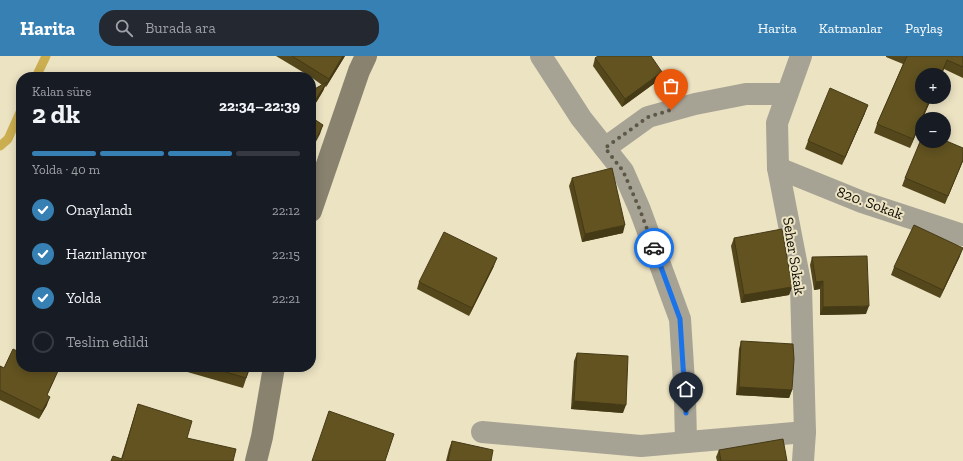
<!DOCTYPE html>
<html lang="tr">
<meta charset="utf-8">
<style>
body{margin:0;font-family:"Zilla Slab",serif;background:#242831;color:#f1f3f6;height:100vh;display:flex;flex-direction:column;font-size:15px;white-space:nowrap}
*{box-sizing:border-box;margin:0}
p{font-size:13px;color:#9ea1a6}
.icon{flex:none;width:22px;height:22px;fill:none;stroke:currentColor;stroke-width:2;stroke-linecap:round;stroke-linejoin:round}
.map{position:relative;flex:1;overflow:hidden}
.sheet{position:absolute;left:16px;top:16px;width:300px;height:300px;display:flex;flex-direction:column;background:#171b24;border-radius:16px;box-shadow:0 2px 10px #0003}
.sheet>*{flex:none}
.controls{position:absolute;left:915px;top:12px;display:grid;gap:8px}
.controls a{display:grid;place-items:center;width:36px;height:36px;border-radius:50%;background:#171b24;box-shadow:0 2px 10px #0003;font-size:20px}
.pin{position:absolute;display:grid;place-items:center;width:34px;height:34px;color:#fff;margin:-41px -17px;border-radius:50% 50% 50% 0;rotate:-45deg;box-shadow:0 0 4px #0007}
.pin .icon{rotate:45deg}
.courier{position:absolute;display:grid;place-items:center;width:40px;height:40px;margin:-20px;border:3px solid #1a73e8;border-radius:50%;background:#fff;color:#222;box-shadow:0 1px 5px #0007}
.head em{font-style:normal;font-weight:700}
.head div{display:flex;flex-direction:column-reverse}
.head{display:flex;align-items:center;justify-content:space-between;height:68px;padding:0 16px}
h1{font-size:26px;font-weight:700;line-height:30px}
.bar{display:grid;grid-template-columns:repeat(4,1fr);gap:6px 4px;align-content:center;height:48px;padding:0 16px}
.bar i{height:5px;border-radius:3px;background:#363941}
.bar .selected{background:#3780b4}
.bar p{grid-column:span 4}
ol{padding:0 16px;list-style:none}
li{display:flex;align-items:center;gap:12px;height:44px}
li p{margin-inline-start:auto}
li .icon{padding:4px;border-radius:50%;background:#3780b4;color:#fff;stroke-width:4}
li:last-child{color:#9ea1a6}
li i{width:22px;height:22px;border:2px solid #363941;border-radius:50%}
header{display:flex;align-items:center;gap:24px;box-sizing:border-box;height:56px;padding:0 20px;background:#3780b4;color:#fff}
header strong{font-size:19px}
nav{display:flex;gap:22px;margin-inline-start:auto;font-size:14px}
.search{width:280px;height:36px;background:#242831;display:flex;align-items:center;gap:10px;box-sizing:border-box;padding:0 14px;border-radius:16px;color:#9ea1a6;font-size:15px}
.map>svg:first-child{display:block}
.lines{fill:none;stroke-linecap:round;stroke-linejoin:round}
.stream{stroke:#cbae50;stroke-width:9}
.street{stroke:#a6a294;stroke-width:22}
.secondary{stroke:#88826f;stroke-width:22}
.wall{fill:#54471c}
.shaded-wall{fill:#453a16}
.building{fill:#625320;stroke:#453a16}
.done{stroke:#5c5746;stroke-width:4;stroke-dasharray:0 7.2}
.route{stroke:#1a73e8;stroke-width:5}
.labels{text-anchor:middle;stroke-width:4;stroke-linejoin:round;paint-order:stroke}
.street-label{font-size:15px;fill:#0e0b03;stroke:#ece3c3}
</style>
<header>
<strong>Harita</strong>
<div class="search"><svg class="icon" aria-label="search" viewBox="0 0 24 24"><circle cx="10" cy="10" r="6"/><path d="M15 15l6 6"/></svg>Burada ara</div>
<nav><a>Harita</a><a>Katmanlar</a><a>Paylaş</a></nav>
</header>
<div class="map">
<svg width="963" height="405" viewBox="0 0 963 405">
<rect width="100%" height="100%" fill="#ece3c3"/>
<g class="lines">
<g class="stream">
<polyline points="36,21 46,0"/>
<polyline points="0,90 8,83 21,54"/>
</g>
<g class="street">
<polyline points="541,0 581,62 623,115 640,154 680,263 685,342 686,386"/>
<polyline points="801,0 777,67 778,112 801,231 805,376 803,405"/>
<polyline points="605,92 648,61 695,48 746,38 787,38"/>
<polyline points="778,112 862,146 963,179"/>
<polyline points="482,376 641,390 805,376"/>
</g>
<g class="secondary">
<polyline points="311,155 359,15 366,0"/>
<polyline points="256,405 262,381 274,311"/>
</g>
</g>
<g class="wall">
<polygon points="276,0 345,0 326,31 325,30 323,35 311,55 311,35 322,29 311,21"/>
<polygon points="886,0 963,0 963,22 944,13 910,92 874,77 877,68 903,8 886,1"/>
<polygon points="595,2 662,16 659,24 622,51 593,10"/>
<polygon points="865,57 842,109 805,93 808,85"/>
<polygon points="963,92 963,105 945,148 902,130 905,122"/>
<polygon points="572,122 623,177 582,186 569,130"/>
<polygon points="734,182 792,231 789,239 741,247 731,190"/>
<polygon points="960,200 940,242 891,219 894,211"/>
<polygon points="812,201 866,258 820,259 820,233 814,234 810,209"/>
<polygon points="494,210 469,260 417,233 419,226"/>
<polygon points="741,285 792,334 789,342 736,339 739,293"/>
<polygon points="577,297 623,357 571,353 574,305"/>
<polygon points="0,310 4,312 55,322 47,339 47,349 39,363 0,344"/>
<polygon points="170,311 250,311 243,332"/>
<polygon points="138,348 187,382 121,403"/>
<polygon points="452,385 491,405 446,405 449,393"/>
<polygon points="719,394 787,405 717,405 716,401"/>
</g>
<g class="shaded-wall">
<polygon points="343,0 345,0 326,31 329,23"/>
<polygon points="662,16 659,24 622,51 625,43"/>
<polygon points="327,26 323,35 311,55 311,51"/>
<polygon points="931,41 932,41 910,92 913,83"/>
<polygon points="868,49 865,57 842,109 845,101"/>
<polygon points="323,69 320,78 311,95 311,93"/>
<polygon points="625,169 623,177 582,186 585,178"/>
<polygon points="963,192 960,200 940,242 943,234"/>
<polygon points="497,202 494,210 469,260 472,252"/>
<polygon points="823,225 820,233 814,234 816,226"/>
<polygon points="792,231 789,239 741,247 744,239"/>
<polygon points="869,250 866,258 820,259 823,251"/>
<polygon points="739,331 792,334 789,342 736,339"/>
<polygon points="50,341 47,349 39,363 42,355"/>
<polygon points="574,345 626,349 623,357 571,353"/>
</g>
<g class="building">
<polygon points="292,0 343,0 329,23"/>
<polygon points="598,0 651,0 662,16 625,43 595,2"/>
<polygon points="907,0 963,0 963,11 947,4 941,19 922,19 922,41 931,41 913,83 877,68"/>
<polygon points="327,26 311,51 311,35"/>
<polygon points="830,32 868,49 845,101 808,85"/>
<polygon points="311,61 323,69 311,93"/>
<polygon points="922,81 922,85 944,85 944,84 963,92 963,104 948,140 905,122"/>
<polygon points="612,112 625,169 585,178 572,122"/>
<polygon points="914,169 963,192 943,234 894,211"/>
<polygon points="782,173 791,224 792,231 744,239 734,182"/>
<polygon points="444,176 497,202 472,252 419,226"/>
<polygon points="867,200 869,250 823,251 823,225 816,226 812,201"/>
<polygon points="741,285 793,288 794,303 792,334 739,331"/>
<polygon points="13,293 21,297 21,311 50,311 58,315 47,339 50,341 42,355 0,334 0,310 4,312"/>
<polygon points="577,297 628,300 626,349 574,345"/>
<polygon points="209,311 250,311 246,322"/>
<polygon points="138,348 192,365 187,382 236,393 233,405 111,405 113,400 122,403"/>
<polygon points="329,355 394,378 385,405 312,405"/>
<polygon points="783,383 787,405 721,405 719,394"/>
<polygon points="452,385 493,394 491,405 448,405"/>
</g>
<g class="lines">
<polyline class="done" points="654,192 640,154 623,115 605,92 648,61 671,54"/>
<polyline class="route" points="654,192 680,263 686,357"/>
</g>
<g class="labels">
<g class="street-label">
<text transform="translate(870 147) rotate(20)" y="5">820. Sokak</text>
<text transform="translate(794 200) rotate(81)" y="5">Seher Sokak</text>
</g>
</g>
</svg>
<div class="controls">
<a>+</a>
<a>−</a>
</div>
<div class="pin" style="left:671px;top:54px;background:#ea580c"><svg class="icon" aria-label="bag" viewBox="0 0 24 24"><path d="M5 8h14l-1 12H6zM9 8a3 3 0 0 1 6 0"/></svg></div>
<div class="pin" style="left:686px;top:357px;background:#1f2937"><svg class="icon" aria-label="home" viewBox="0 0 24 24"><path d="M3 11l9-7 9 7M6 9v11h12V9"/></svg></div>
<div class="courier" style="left:654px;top:192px"><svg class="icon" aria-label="car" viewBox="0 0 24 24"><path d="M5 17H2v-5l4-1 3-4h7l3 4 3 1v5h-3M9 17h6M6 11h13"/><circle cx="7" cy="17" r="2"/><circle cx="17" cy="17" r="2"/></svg></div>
<section class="sheet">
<div class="head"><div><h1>2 dk</h1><p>Kalan süre</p></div><em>22:34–22:39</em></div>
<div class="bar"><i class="selected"></i><i class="selected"></i><i class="selected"></i><i></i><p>Yolda · 40 m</p></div>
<ol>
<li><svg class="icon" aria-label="check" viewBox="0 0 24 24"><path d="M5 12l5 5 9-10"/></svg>Onaylandı<p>22:12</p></li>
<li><svg class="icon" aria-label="check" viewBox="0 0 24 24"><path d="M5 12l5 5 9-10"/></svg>Hazırlanıyor<p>22:15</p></li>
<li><svg class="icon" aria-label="check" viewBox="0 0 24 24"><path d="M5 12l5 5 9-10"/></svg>Yolda<p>22:21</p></li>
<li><i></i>Teslim edildi</li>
</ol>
</section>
</div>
